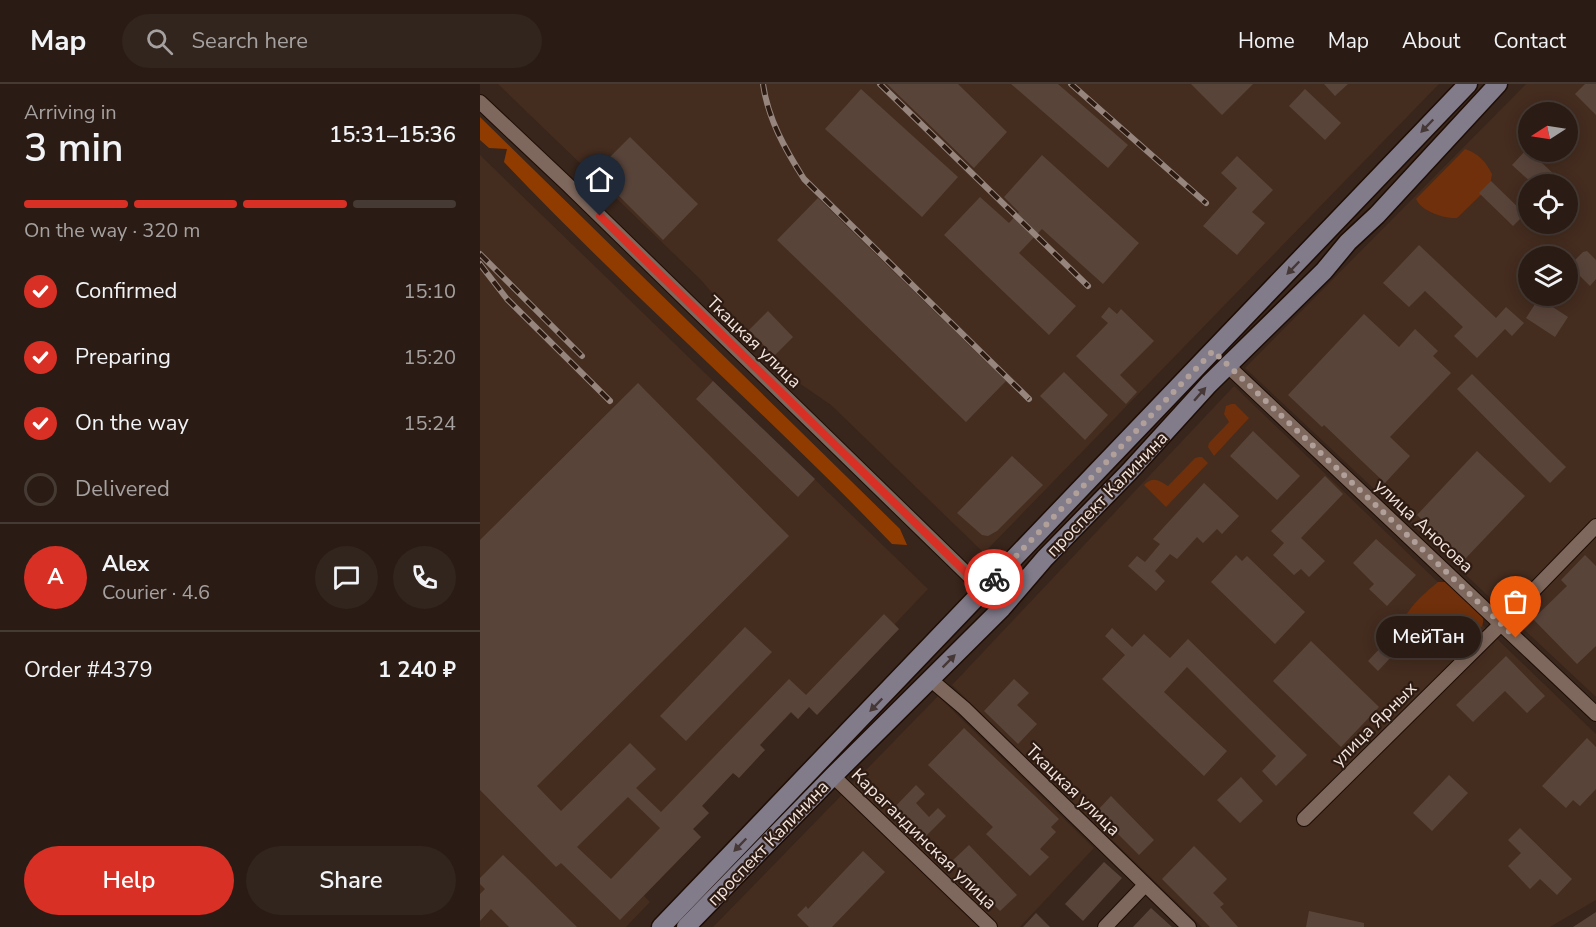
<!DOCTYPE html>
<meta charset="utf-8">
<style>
body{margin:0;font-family:"Nunito Sans",sans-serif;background:#32251d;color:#f1f3f6;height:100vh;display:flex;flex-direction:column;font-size:22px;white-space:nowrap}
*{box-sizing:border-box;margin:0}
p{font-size:20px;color:#a5a1a0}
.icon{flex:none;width:33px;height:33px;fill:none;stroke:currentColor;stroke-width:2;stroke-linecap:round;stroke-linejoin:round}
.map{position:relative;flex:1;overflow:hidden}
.details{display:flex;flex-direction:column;background:#2a1c14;width:480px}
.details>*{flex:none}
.needle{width:39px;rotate:258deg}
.tools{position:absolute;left:1038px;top:18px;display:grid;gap:12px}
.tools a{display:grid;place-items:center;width:60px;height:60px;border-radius:50%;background:#2a1c14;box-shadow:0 3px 15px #0003,0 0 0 2px #463a34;font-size:30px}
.pin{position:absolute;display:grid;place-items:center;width:51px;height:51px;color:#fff;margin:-62px -26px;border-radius:50% 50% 50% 0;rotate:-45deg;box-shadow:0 0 6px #0007}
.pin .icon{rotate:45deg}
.courier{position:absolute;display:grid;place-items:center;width:60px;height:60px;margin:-30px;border:4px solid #d93025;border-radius:50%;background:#fff;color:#222;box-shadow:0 2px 8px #0007}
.bubble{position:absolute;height:42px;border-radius:21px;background:#2a1c14;box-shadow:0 3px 15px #0003,0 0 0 2px #463a34;font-size:20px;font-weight:600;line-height:42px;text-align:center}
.headline em{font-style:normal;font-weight:600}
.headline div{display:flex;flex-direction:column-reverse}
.headline{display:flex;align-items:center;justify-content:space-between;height:102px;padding:0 24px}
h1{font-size:39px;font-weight:600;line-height:45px}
.bar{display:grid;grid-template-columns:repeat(4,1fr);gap:9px 6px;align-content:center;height:72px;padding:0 24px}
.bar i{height:8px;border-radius:4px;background:#463a34}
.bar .selected{background:#d93025}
.bar p{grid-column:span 4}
.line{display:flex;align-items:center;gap:15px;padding:0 24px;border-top:2px solid #463a34}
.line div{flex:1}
.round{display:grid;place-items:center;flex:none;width:63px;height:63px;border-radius:32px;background:#32251d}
ol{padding:0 24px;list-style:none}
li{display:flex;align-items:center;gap:18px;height:66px}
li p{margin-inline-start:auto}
li .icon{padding:6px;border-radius:50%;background:#d93025;color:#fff;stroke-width:4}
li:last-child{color:#a5a1a0}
li i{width:33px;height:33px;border:3px solid #463a34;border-radius:50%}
.action{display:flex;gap:12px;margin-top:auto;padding:12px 24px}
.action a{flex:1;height:69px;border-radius:36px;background:#d93025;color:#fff;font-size:24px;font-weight:600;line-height:69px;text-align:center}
.action a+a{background:#32251d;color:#f1f3f6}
header{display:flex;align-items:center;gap:36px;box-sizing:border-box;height:84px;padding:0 30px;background:#2a1c14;border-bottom:2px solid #463a34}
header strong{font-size:28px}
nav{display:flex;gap:33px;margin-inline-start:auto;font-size:21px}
.search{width:420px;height:54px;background:#32251d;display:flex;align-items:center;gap:15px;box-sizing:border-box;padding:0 21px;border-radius:33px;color:#a5a1a0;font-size:22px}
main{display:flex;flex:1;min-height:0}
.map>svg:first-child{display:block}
.built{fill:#442c1f;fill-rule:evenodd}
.green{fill:#6f300b}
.forest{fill:#903c01}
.building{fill:#59443a;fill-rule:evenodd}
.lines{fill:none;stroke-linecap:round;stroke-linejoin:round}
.street-casing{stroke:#1e0d05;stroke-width:16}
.secondary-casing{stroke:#1e0d05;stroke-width:21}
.street{stroke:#7e675c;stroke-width:14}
.secondary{stroke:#817b8a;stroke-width:18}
.rail-casing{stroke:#95857d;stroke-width:6}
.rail{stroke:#2d1b12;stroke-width:4;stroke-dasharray:11;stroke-linecap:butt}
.oneway{fill:#463836}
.done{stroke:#b0a099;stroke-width:6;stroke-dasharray:0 10.8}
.route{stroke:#d93025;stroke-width:8}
.labels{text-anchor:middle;stroke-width:4.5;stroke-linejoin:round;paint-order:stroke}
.street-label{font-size:18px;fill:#f0e3dd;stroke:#2d1b12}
</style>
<header>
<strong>Map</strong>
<div class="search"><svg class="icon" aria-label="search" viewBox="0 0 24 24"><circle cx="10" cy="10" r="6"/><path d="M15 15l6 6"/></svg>Search here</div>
<nav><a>Home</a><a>Map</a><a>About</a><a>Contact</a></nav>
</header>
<main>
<section class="details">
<div class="headline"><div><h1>3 min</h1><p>Arriving in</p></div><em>15:31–15:36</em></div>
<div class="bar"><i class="selected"></i><i class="selected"></i><i class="selected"></i><i></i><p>On the way · 320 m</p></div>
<ol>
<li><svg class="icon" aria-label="check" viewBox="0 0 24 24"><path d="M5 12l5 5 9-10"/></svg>Confirmed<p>15:10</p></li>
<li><svg class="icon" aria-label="check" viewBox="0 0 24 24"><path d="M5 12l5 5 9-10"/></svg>Preparing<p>15:20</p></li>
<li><svg class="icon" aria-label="check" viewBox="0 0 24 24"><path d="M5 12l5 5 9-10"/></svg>On the way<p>15:24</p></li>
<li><i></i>Delivered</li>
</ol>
<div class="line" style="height:108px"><b class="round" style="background:#d93025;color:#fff">A</b><div><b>Alex</b><p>Courier · 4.6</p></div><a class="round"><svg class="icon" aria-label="chat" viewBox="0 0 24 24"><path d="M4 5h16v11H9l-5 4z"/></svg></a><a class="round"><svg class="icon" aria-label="phone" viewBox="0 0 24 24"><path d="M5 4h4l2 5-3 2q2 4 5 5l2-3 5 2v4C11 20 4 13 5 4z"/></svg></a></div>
<div class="line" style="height:78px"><div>Order #4379</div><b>1 240 ₽</b></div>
<div class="action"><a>Help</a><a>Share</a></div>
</section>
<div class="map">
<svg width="1116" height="843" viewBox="0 0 1116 843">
<rect width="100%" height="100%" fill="#38251b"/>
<g class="built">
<polygon points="18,0 959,0 504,469 351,321 322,301 290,271 259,240 221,196"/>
<path d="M1046,0H1116V613L765,284ZM1048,28H1088V68H1048ZM1048,100H1088V140H1048ZM1048,172H1088V212H1048Z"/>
<polygon points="0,71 448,505 415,540 419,545 337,631 329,623 318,635 311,629 280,661 285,666 259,694 253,689 222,721 229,729 213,745 221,753 164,812 170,818 146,843 0,843"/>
<polygon points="754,302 1116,650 1116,816 1070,843 722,843 472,601"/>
<polygon points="458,612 614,764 540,843 233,843"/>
</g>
<g class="green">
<path d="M985,65C998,69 1006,78 1012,90L1010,102L977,134C964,135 941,127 936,115Z"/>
<polygon points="751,320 755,320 769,334 734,372 728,363 729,359 749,338 744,330 746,322"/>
<path d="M719,373H722L728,379L686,423L664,401C673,392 678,396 688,402L715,374Z"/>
<path d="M958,498H966L1002,531C1006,542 999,546 992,554C987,559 981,567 975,570C957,580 922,556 925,536C926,525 949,505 958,498Z"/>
</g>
<path class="forest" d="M0,33L420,445L427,461L412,460C287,329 149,210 24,78L27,65L9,64L0,56Z"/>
<g class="building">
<polygon points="407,0 478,0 527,48 494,84"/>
<polygon points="531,0 578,0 648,61 628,84"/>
<polygon points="711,0 773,0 742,31"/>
<polygon points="844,0 868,0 855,12"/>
<polygon points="1105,0 1116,0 1116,31 1095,10"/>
<polygon points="381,5 478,93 442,133 345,45"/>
<polygon points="825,5 861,39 845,56 809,22"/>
<polygon points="150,53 218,120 183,156 115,88"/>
<polygon points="1047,65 1077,93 1070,100 1053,100 1032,81"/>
<polygon points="562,71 659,159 623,200 562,145 539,169 596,222 569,251 464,151 500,113 529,139 539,128 524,113"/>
<polygon points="757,72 793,106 772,128 785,139 757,171 723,142 757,104 741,89"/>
<polygon points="1011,97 1045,130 1033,142 999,109"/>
<polygon points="338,114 526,297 486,338 297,156"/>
<polygon points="939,161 1016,234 1026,223 1044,239 1032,252 1025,245 997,274 974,252 983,243 945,207 929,223 903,199"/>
<polygon points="1107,167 1116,176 1116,195 1110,202 1092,184 1092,179 1103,168"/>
<polygon points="1059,214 1088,233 1075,253 1046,234"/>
<polygon points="629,223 637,230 641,225 674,257 640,291 657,308 646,320 596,272 628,239 621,233"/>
<polygon points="288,227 313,253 294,272 269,246"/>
<polygon points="884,230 919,263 935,245 958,267 953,272 971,289 910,353 930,372 905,399 844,341 842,343 808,311"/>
<polygon points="584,288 628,331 605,356 560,312"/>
<polygon points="992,290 1086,383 1070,399 977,305"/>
<polygon points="233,297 335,395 318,413 216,315"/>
<path d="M158,299L309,452L57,702L81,727L150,659L176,685L156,704L181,728L309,595L326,611L404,530L419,545L337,631L329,623L318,635L311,628L280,661L285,666L259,694L253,689L222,722L229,729L213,745L221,753L140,836L81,779L76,783L0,706V456ZM148,713L180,744L131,795L97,763Z"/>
<polygon points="773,347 820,392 797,416 750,372"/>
<polygon points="997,367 1045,412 984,476 937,431"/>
<polygon points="532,372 563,401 517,447 508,452 502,451 477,429"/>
<polygon points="845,392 863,410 821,454 845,477 829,493 821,485 814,491 793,471 804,459 791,447"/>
<polygon points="724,399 759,432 742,450 737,445 723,459 717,453 697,475 690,470 675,487 685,497 676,507 648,482 657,472 665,478 680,460 673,455"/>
<polygon points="896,455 936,491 907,522 889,505 894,500 873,479"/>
<polygon points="756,471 762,477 767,472 825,528 795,560 731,498"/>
<polygon points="1105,471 1116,482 1116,562 1097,580 1053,535 1087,502 1081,496"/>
<polygon points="265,543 292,568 206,657 180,632"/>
<polygon points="632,544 652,563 664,550 690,574 708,555 827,671 796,702 782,687 796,672 707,583 684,608 747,667 724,692 622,595 645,571 625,552"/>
<polygon points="917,546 927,556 898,587 888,577"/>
<polygon points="831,557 899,623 861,663 793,597"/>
<polygon points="1026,572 1065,612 1047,629 1025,607 993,638 976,621"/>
<polygon points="534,595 549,609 537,621 557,640 538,660 504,627"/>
<polygon points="484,644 579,735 571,743 576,748 560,765 569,773 550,792 506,750 513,743 448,681"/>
<polygon points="1107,654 1116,663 1116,705 1100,722 1093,716 1086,724 1062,702"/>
<polygon points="969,691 988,709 952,747 933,729"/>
<polygon points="761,693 783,717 760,739 737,716"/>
<polygon points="436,701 445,710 436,719 449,733 458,724 466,732 440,758 410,728"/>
<polygon points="631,712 674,756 659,771 616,728"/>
<polygon points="1040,744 1092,795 1077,811 1060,795 1050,805 1028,782 1041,769 1028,756"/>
<polygon points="489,761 537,811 520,827 472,777"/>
<polygon points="714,762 747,795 733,809 744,820 740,823 758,843 730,843 682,795"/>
<polygon points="383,767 405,788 352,843 329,843 317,831 326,822 328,825"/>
<polygon points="23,771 44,791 97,843 29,843 11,825 0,837 0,810 5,805 0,800 0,794"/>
<polygon points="624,778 642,794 603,837 585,820"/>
<polygon points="671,824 692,843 653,843"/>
<polygon points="829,827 884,839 884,843 826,843"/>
<polygon points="1116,828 1116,843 1093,843"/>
<polygon points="556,829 570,843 543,843"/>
</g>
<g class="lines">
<defs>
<g id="street">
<polyline points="0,18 87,100 522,524"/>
<polyline points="747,281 1116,630"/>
<polyline points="451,596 484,624 709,843"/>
<polyline points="353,692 510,843"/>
<polyline points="824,735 1021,540 1116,442"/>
<polyline points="625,843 665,801"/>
</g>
<g id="secondary">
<polyline points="181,843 988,0"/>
<polyline points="206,843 353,692 522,524 565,474 649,388 729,300 844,187 868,158 897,131 1018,0"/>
</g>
</defs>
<use href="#street" class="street-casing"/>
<use href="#secondary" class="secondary-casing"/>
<use href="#street" class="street"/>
<use href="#secondary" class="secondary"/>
<defs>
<g id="rail">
<path d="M283,0C288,35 305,65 324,95L549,315"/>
<polyline points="400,0 608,202"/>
<polyline points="591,0 726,119"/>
<polyline points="0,170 102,272"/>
<polyline points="0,180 27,215 130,317"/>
</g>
</defs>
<use href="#rail" class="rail-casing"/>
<use href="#rail" class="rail"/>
</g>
<defs><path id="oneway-solid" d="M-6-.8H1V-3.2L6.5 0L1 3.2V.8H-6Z" transform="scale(1.5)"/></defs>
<g class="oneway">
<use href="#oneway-solid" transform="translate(947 42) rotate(134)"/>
<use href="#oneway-solid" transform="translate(813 184) rotate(134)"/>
<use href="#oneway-solid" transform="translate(720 310) rotate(-49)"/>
<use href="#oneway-solid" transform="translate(469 577) rotate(-45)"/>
<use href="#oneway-solid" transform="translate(396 621) rotate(134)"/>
<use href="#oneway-solid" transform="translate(260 761) rotate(134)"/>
</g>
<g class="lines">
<polyline class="done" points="514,495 733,267 1036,554"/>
<polyline class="route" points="120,132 504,506 514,495"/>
</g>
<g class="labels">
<g class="street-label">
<text transform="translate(274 258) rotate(44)" y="6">Ткацкая улица</text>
<text transform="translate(627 410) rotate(-46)" y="6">проспект Калинина</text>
<text transform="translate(944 442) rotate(43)" y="6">улица Аносова</text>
<text transform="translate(894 640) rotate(-45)" y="6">улица Ярных</text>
<text transform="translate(593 706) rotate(44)" y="6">Ткацкая улица</text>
<text transform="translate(444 755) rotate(44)" y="6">Карагандинская улица</text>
<text transform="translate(288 759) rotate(-46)" y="6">проспект Калинина</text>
</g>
</g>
</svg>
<div class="tools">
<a><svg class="needle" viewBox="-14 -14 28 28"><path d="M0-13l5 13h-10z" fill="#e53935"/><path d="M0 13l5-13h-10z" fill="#a5a1a0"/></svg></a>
<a><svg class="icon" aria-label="locate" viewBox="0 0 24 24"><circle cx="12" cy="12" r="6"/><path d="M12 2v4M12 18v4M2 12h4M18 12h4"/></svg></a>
<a><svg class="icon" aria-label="layers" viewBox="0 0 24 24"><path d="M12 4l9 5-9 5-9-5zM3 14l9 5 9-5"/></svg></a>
</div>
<div class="pin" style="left:1036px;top:554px;background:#ea580c"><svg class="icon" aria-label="bag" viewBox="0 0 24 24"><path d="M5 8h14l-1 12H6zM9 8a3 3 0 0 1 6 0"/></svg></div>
<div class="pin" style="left:120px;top:132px;background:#1f2937"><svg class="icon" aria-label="home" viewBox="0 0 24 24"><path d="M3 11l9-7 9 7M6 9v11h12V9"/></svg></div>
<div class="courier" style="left:514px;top:495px"><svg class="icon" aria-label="bike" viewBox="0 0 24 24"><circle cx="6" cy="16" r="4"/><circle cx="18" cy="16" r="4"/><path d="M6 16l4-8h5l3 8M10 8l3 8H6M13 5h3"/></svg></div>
<div class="bubble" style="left:896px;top:532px;width:105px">МейТан</div>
</div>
</main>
